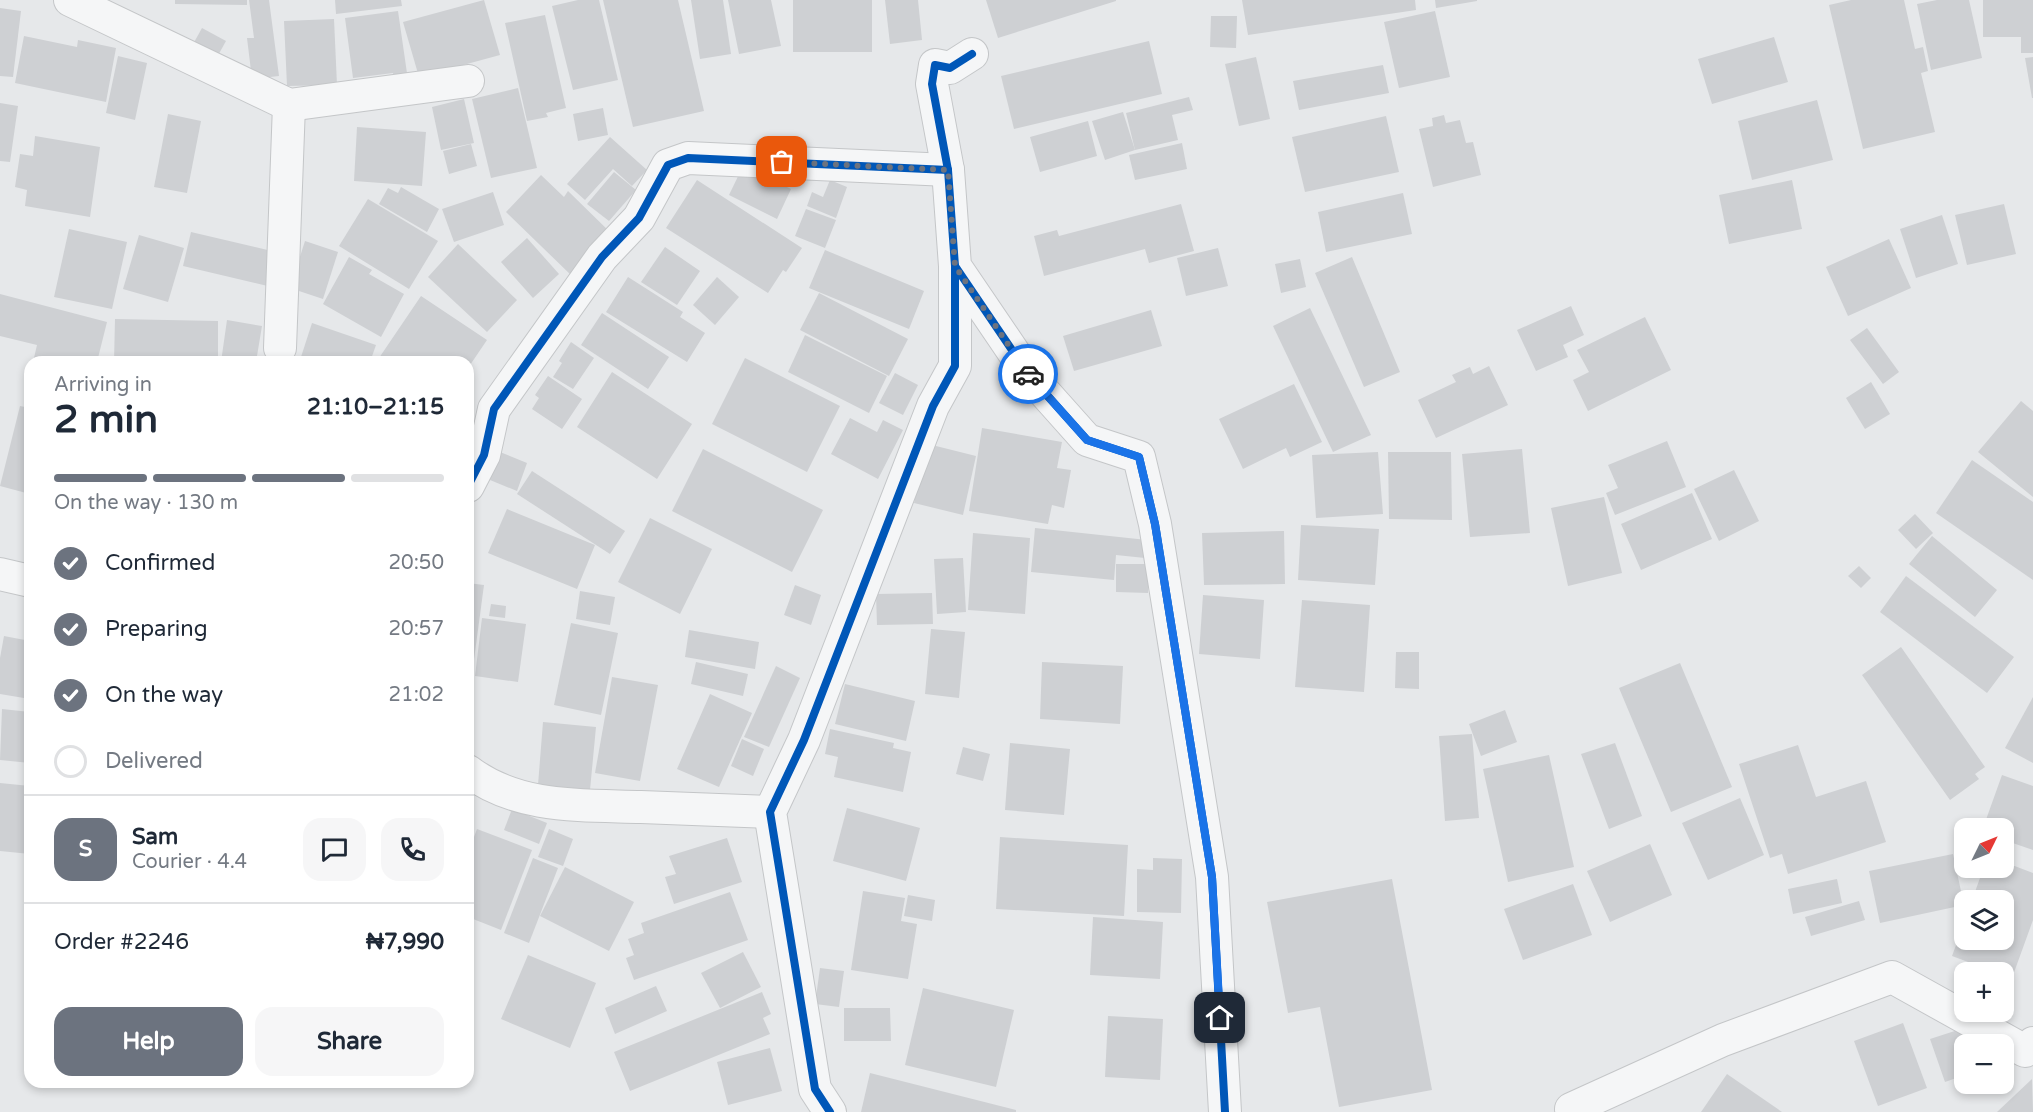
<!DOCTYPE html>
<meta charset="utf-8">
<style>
body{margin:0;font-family:"Varela Round",sans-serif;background:#f6f6f7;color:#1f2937;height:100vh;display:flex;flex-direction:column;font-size:22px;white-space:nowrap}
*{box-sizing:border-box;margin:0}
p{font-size:20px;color:#747a83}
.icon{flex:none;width:33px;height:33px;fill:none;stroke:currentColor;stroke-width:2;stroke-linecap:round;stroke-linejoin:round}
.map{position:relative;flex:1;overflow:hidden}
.sheet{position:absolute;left:24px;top:356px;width:450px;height:732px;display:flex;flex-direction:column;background:#fff;border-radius:18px;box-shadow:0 3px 9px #0003}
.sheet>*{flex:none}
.needle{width:39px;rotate:47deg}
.controls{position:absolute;left:1954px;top:818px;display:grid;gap:12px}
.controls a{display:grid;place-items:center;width:60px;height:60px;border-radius:12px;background:#fff;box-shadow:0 3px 9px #0003;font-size:30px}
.pin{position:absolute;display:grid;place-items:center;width:51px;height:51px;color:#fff;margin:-26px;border-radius:12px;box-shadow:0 3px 9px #0006}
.courier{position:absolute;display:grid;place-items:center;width:60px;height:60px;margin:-30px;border:4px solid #1a73e8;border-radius:50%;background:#fff;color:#222;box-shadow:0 2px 8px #0007}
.summary em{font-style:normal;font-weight:800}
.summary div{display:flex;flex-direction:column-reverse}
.summary{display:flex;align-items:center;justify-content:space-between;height:102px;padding:0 30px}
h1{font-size:39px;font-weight:800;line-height:45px}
.bar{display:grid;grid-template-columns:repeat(4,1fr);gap:9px 6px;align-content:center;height:72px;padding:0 30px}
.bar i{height:8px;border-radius:4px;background:#e0e1e3}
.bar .selected{background:#6c737f}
.bar p{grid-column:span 4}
.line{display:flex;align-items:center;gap:15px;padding:0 30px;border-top:2px solid #e0e1e3}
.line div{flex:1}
.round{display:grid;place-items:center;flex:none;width:63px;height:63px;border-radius:18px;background:#f6f6f7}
ol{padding:0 30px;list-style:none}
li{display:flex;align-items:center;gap:18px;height:66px}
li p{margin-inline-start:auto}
li .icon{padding:6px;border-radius:50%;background:#6c737f;color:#fff;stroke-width:4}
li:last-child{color:#747a83}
li i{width:33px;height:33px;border:3px solid #e0e1e3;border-radius:50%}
.action{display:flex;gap:12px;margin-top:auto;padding:12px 30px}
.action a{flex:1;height:69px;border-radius:18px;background:#6c737f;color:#fff;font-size:24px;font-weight:800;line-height:69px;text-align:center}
.action a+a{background:#f6f6f7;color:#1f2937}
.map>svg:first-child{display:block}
.building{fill:#ced0d3}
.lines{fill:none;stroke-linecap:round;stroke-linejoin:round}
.minor-casing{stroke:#c4c6c8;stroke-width:34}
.minor{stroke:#f5f6f7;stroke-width:32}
.cycleway-casing{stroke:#f4f6f9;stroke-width:11}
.cycleway{stroke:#0057b8;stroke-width:8}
.done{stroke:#6c737f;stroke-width:6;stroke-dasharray:0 10.8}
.route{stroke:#1a73e8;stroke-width:8}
</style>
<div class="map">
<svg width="2033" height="1112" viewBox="0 0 2033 1112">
<rect width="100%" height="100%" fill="#e6e8ea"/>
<g class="building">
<polygon points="175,0 247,0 247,5 175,4"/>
<polygon points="249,0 269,0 279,76 252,79 247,38 254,38"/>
<polygon points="335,0 401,0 402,6 336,14"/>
<polygon points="484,0 500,55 419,77 403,22"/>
<polygon points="578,0 599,0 618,80 573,90 552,6"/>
<polygon points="603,0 678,0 704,111 633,127"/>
<polygon points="691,0 723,0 731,54 700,59"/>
<polygon points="728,0 771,0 781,46 739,54"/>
<rect x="793" y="0" width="79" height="52"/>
<polygon points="885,0 918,0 922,40 890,44"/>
<polygon points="986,0 1116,0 1116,1 998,38"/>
<polygon points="1242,0 1415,0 1416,10 1248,35"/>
<polygon points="1435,0 1477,0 1477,1 1436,8"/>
<polygon points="1851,0 1904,0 1915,49 1923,47 1928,71 1921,73 1935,132 1863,149 1829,5"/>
<polygon points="1937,0 1969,0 1982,58 1931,70 1917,4"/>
<polygon points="1983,0 2033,0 2033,53 2021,53 2021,37 1983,37"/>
<polygon points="0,8 21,11 13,77 0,76"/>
<polygon points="398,11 409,87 396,90 393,73 353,78 345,18"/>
<polygon points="1435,11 1450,77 1399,88 1384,22"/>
<polygon points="545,15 566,108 546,113 548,117 527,121 505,23"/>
<polygon points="1211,16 1237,16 1236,48 1210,47"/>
<polygon points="334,19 337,85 287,86 284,21"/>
<polygon points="202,28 226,41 216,59 192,46"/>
<polygon points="24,36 77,47 78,40 116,48 106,102 15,83"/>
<polygon points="1774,37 1788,82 1712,104 1698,59"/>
<polygon points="1149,41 1162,94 1014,129 1001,76"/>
<polygon points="118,56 147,63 135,120 106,113"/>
<polygon points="1256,57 1270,119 1239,126 1225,64"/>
<polygon points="2033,57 2033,98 2032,98 2025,58"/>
<polygon points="1383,65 1389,93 1299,110 1293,81"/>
<polygon points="518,88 537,168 491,178 472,99"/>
<polygon points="1189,97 1193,110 1172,115 1178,140 1135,150 1126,113"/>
<polygon points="464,99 474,143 441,150 432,107"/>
<polygon points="1817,100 1833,160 1752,180 1738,121"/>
<polygon points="0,103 18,106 10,162 0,161"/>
<polygon points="603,108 608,135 578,141 573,114"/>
<polygon points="1123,112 1135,150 1105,160 1092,121"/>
<polygon points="168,114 201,121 187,193 154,187"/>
<polygon points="1444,115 1446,123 1460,120 1466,143 1473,142 1481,175 1433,187 1419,129 1433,126 1432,118"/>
<polygon points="1386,116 1399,172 1305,192 1292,137"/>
<polygon points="1088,121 1097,156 1040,172 1030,137"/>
<polygon points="357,127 426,132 422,186 354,181"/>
<polygon points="35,136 100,147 90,217 25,206 27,190 15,187 20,154 33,156"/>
<polygon points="610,137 647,170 632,186 613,169 585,200 567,184"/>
<polygon points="1182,143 1187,169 1135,180 1129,155"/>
<polygon points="471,144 477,166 449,174 443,151"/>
<polygon points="743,166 791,189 777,219 729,195"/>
<polygon points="614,172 636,190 609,221 587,204"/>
<polygon points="541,175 564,197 568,191 614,236 573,277 506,212"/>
<polygon points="697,180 802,248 786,272 783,270 768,293 666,228"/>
<polygon points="830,180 847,187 836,218 807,206 812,192 823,197"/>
<polygon points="1792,180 1802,229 1729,244 1719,195"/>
<polygon points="401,187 439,209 427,232 379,204 388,188 398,193"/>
<polygon points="493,192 504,225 454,242 442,209"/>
<polygon points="1403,193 1412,234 1326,252 1318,212"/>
<polygon points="368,199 438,241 409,289 339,246"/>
<polygon points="1181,204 1194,251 1149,263 1145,249 1044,276 1034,236 1057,230 1059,236"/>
<polygon points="2004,204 2016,254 1967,265 1955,215"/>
<polygon points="806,209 836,220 825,248 795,236"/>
<polygon points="1942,215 1958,264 1916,278 1900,229"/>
<polygon points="69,229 127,242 112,309 54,297"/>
<polygon points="191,232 280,253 272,287 183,266"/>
<polygon points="139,235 184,248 168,302 123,289"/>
<polygon points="527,238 559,274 533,298 501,262"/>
<polygon points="1889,239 1911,288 1848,316 1826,267"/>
<polygon points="305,241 338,252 323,299 290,288"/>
<polygon points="458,244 517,300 487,332 428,277"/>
<polygon points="665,247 700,271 677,305 641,282"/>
<polygon points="1218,248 1228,286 1186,296 1177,258"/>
<polygon points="825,250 924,291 909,329 809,288"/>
<polygon points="349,257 372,270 369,274 404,294 381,337 323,304"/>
<polygon points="1352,257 1400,372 1364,387 1315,273"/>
<polygon points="1300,259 1306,287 1281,293 1275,264"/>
<polygon points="628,277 683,312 680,317 705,333 687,362 606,312"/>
<polygon points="717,277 739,297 715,325 693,305"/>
<polygon points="819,293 908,339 889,376 800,330"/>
<polygon points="0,294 107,322 97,362 33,362 37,345 0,336"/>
<polygon points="421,296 487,340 468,368 468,362 384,362 379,358"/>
<polygon points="1571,306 1584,335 1563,345 1568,357 1536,371 1517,330"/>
<polygon points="1310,308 1371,435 1333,452 1273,326"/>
<polygon points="1151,310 1162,346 1074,371 1063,336"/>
<polygon points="602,313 669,357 648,389 581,345"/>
<polygon points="1645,317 1671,370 1588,411 1573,380 1589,372 1577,350"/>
<polygon points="115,319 218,321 218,362 114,362"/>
<polygon points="227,320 262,326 256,362 221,362"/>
<polygon points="312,323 376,345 370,362 315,362 301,357"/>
<polygon points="1867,328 1899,372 1883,384 1850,340"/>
<polygon points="805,335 887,376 869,413 788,372"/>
<polygon points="571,342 594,358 573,389 553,377 562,363 559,361"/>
<polygon points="745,358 840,406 807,472 712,424"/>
<polygon points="1489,366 1508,405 1436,438 1418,400 1456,382 1452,375 1470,367 1473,374"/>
<polygon points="612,372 692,424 657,479 577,427"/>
<polygon points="895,373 918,385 903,415 879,403"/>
<polygon points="548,376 582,399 562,429 532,409 539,398 535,395"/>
<polygon points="1871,382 1890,414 1865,429 1846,398"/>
<polygon points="1294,384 1322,442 1290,457 1286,448 1243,469 1219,419"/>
<polygon points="2021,401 2033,411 2033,497 1978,452"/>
<polygon points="20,406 30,408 30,494 0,486"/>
<polygon points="850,418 877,432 883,420 903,430 878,479 831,454"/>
<polygon points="982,428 1062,442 1057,468 1071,470 1064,508 1052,505 1048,524 969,511"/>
<polygon points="1667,441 1686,487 1615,515 1606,493 1618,488 1608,465"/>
<polygon points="928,444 976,456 963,515 914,503"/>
<polygon points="703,449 823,510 792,572 672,511"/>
<polygon points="1522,449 1530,533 1470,537 1462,454"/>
<polygon points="500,452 527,463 517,491 490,480"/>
<polygon points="1378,452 1383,514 1316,518 1312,455"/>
<polygon points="1388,452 1451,452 1452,520 1389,519"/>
<polygon points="1972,460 2033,502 2033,580 1936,513"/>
<polygon points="1734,470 1759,521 1719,541 1694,489"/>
<polygon points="532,471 625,531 610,554 517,494"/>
<polygon points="1692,493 1712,539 1641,570 1621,524"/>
<polygon points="1604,497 1622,573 1568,586 1551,508"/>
<polygon points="507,509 595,545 577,589 488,553"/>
<polygon points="1915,514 1933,533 1916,549 1898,530"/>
<polygon points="650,518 712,549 680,614 618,582"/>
<polygon points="1301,525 1379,529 1375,585 1298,580"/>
<polygon points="1035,528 1147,540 1145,558 1116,555 1114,580 1031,572"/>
<polygon points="1284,531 1285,584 1204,585 1202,533"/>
<polygon points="973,533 1030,538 1025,614 968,610"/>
<polygon points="1932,536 1997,590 1975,617 1909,564"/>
<polygon points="963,558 966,612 937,614 934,559"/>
<polygon points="1116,564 1148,564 1148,593 1116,592"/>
<polygon points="1859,566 1871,578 1861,588 1848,576"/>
<polygon points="1906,576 2014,657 1987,693 1880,612"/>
<polygon points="468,583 484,585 471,682 468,682"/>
<polygon points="795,585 821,595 811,625 784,615"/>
<polygon points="580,591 615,597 610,625 576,619"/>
<polygon points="932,593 933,624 877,625 876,594"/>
<polygon points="1203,595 1264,600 1260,659 1199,654"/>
<polygon points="1302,600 1370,605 1364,692 1295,687"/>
<polygon points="491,604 506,606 505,618 489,616"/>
<polygon points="482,618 526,624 518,682 475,676"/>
<polygon points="571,623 618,633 601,715 554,705"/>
<polygon points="931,629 965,632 959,698 925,694"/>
<polygon points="689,630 759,642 755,669 685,657"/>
<polygon points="4,636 30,641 30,699 0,694 0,658"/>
<polygon points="1901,647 1985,767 1975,774 1979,779 1950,800 1862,675"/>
<polygon points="1396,652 1419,652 1419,689 1395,688"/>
<polygon points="696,662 748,674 743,696 691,684"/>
<polygon points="1042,662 1123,666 1120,724 1040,719"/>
<polygon points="1680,663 1732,787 1671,812 1619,688"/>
<polygon points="776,666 800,678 769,747 744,737"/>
<polygon points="612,677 658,685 640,781 595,773"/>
<polygon points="845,684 915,701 906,741 835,724"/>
<polygon points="710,694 752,713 719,787 677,769"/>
<polygon points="2033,697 2033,763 2005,748"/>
<polygon points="2,709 30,712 30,763 0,760"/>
<polygon points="1505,710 1517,742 1481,756 1469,724"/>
<polygon points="543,722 596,727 590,790 538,785"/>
<polygon points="830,729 894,743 893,748 911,752 903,792 834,777 838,757 825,754"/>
<polygon points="1472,734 1479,818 1445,821 1439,736"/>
<polygon points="742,739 764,749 753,776 731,766"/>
<polygon points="1010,743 1070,749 1064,815 1005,810"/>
<polygon points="1615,743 1642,816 1609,829 1581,754"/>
<polygon points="1798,745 1816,797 1866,781 1886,842 1788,874 1782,854 1770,858 1739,764"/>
<polygon points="963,747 990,754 983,781 956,774"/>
<polygon points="1549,755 1574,867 1508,882 1483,769"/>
<polygon points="2002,775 2033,786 2033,850 2004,840 2004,828 1983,828"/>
<polygon points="0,783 30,786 30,854 0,851"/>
<polygon points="1740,798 1764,855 1708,880 1682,823"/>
<polygon points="847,808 920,828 906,881 833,861"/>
<polygon points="512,809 547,823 539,844 504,830"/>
<polygon points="477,829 532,850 501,930 468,917 468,853"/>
<polygon points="549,829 573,839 563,866 538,857"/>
<polygon points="1000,837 1128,845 1124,916 996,909"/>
<polygon points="727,838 742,882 674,904 665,877 676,874 669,856"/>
<polygon points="1650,844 1672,895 1610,922 1587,871"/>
<polygon points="1953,854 1964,905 1880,923 1869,871"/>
<polygon points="533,858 558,868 529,943 504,933"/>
<polygon points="1153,858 1182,859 1181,913 1137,912 1137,869 1153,870"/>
<polygon points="2004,862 2033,873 2033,920 2012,978 2004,975 2004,972 1995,972 1952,956 1965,921 1965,939 2004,939 2004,900 1972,900 1984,867 2004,867"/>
<polygon points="565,867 634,902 609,951 540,916"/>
<polygon points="1392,879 1432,1090 1339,1107 1320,1007 1288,1013 1267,902"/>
<polygon points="1837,879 1842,903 1793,914 1788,889"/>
<polygon points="1573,884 1592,935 1523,960 1504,909"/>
<polygon points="863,891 905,898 901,921 917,924 908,979 851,970"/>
<polygon points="730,892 748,940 634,980 626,958 634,955 628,939 644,933 641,923"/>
<polygon points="908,895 935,900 932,921 904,916"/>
<polygon points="1859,901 1865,920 1811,936 1805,917"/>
<polygon points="1093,917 1163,922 1160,979 1090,975"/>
<polygon points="743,952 761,987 720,1008 701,973"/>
<polygon points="528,955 596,983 570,1048 501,1019"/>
<polygon points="820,968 844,971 839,1007 815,1004"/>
<polygon points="656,986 667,1011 615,1034 605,1008"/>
<polygon points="923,988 1014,1010 996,1087 905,1065"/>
<polygon points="762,992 771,1014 763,1018 770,1034 630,1091 614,1052"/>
<polygon points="844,1008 890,1008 891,1041 844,1041"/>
<polygon points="1108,1016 1163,1019 1160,1080 1105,1077"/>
<polygon points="1903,1023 1927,1088 1878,1106 1854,1041"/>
<polygon points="1964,1028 1967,1037 1972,1035 1975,1044 1965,1044 1965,1075 1945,1082 1930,1039"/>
<polygon points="770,1048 782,1091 728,1105 717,1062"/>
<polygon points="870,1073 1016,1110 1016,1112 861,1112"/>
<polygon points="1727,1074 1782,1112 1701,1112"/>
<polygon points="2032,1079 2033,1112 1997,1112"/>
</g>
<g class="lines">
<defs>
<g id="minor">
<polyline points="70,0 289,105 468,81"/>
<polyline points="972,54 950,68 935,65 932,84 948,170 955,266 1029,375 1087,440 1139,457 1155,524 1212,877 1225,1112"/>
<polyline points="280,348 289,105"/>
<polyline points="468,486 484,455 494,409 602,257 639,218 668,165 688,158 948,170"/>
<polyline points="0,574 30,581"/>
<path d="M468,771C518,809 581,805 641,807C684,809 727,810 770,812"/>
<polyline points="1571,1109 1723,1040 1892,977 2025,1051 2033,1043"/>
<polyline points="830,1112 815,1089 770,812 804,740 933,406 955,366 955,266"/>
</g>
</defs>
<use href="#minor" class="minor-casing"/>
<use href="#minor" class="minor"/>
<defs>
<g id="cycleway">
<polyline points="972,54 950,68 935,65 932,84 948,170 955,266 1029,375 1087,440 1139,457 1155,524 1212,877 1225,1112"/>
<polyline points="468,486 484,455 494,409 602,257 639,218 668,165 688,158 948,170"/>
<polyline points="830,1112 815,1089 770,812 804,740 933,406 955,366 955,266"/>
</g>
</defs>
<use href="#cycleway" class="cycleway-casing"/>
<use href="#cycleway" class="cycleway"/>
</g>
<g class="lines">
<polyline class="done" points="782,162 948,170 955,266 1028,374"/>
<polyline class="route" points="1028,374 1087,440 1139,457 1155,524 1212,877 1220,1018"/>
</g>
</svg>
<div class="controls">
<a><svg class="needle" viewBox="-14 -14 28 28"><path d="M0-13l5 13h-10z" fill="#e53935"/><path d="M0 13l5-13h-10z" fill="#747a83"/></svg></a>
<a><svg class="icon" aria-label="layers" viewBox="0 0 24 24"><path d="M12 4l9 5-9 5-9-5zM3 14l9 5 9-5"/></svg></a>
<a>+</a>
<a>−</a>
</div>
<div class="pin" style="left:782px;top:162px;background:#ea580c"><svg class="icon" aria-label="bag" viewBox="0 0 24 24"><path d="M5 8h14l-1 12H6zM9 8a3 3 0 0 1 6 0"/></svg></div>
<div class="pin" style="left:1220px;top:1018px;background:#1f2937"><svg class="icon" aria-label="home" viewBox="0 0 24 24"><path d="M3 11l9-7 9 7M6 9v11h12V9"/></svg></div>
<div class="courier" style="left:1028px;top:374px"><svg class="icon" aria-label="car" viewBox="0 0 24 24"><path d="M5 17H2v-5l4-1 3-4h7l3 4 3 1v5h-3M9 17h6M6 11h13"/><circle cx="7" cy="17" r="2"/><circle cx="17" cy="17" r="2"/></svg></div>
<section class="sheet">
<div class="summary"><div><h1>2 min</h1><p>Arriving in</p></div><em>21:10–21:15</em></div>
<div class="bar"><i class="selected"></i><i class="selected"></i><i class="selected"></i><i></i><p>On the way · 130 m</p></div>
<ol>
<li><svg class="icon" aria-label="check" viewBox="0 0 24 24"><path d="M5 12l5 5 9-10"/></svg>Confirmed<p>20:50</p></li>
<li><svg class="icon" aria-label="check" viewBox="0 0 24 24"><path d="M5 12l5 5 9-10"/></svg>Preparing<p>20:57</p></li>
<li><svg class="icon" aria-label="check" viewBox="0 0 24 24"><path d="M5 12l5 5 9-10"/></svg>On the way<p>21:02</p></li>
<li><i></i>Delivered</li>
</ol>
<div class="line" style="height:108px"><b class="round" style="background:#6c737f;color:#fff">S</b><div><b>Sam</b><p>Courier · 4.4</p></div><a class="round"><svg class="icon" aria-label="chat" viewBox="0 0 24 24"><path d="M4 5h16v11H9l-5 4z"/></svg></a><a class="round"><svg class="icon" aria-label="phone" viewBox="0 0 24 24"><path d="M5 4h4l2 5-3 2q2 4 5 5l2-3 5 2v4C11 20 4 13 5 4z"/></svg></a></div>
<div class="line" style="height:78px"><div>Order #2246</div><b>₦7,990</b></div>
<div class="action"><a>Help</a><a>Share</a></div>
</section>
</div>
